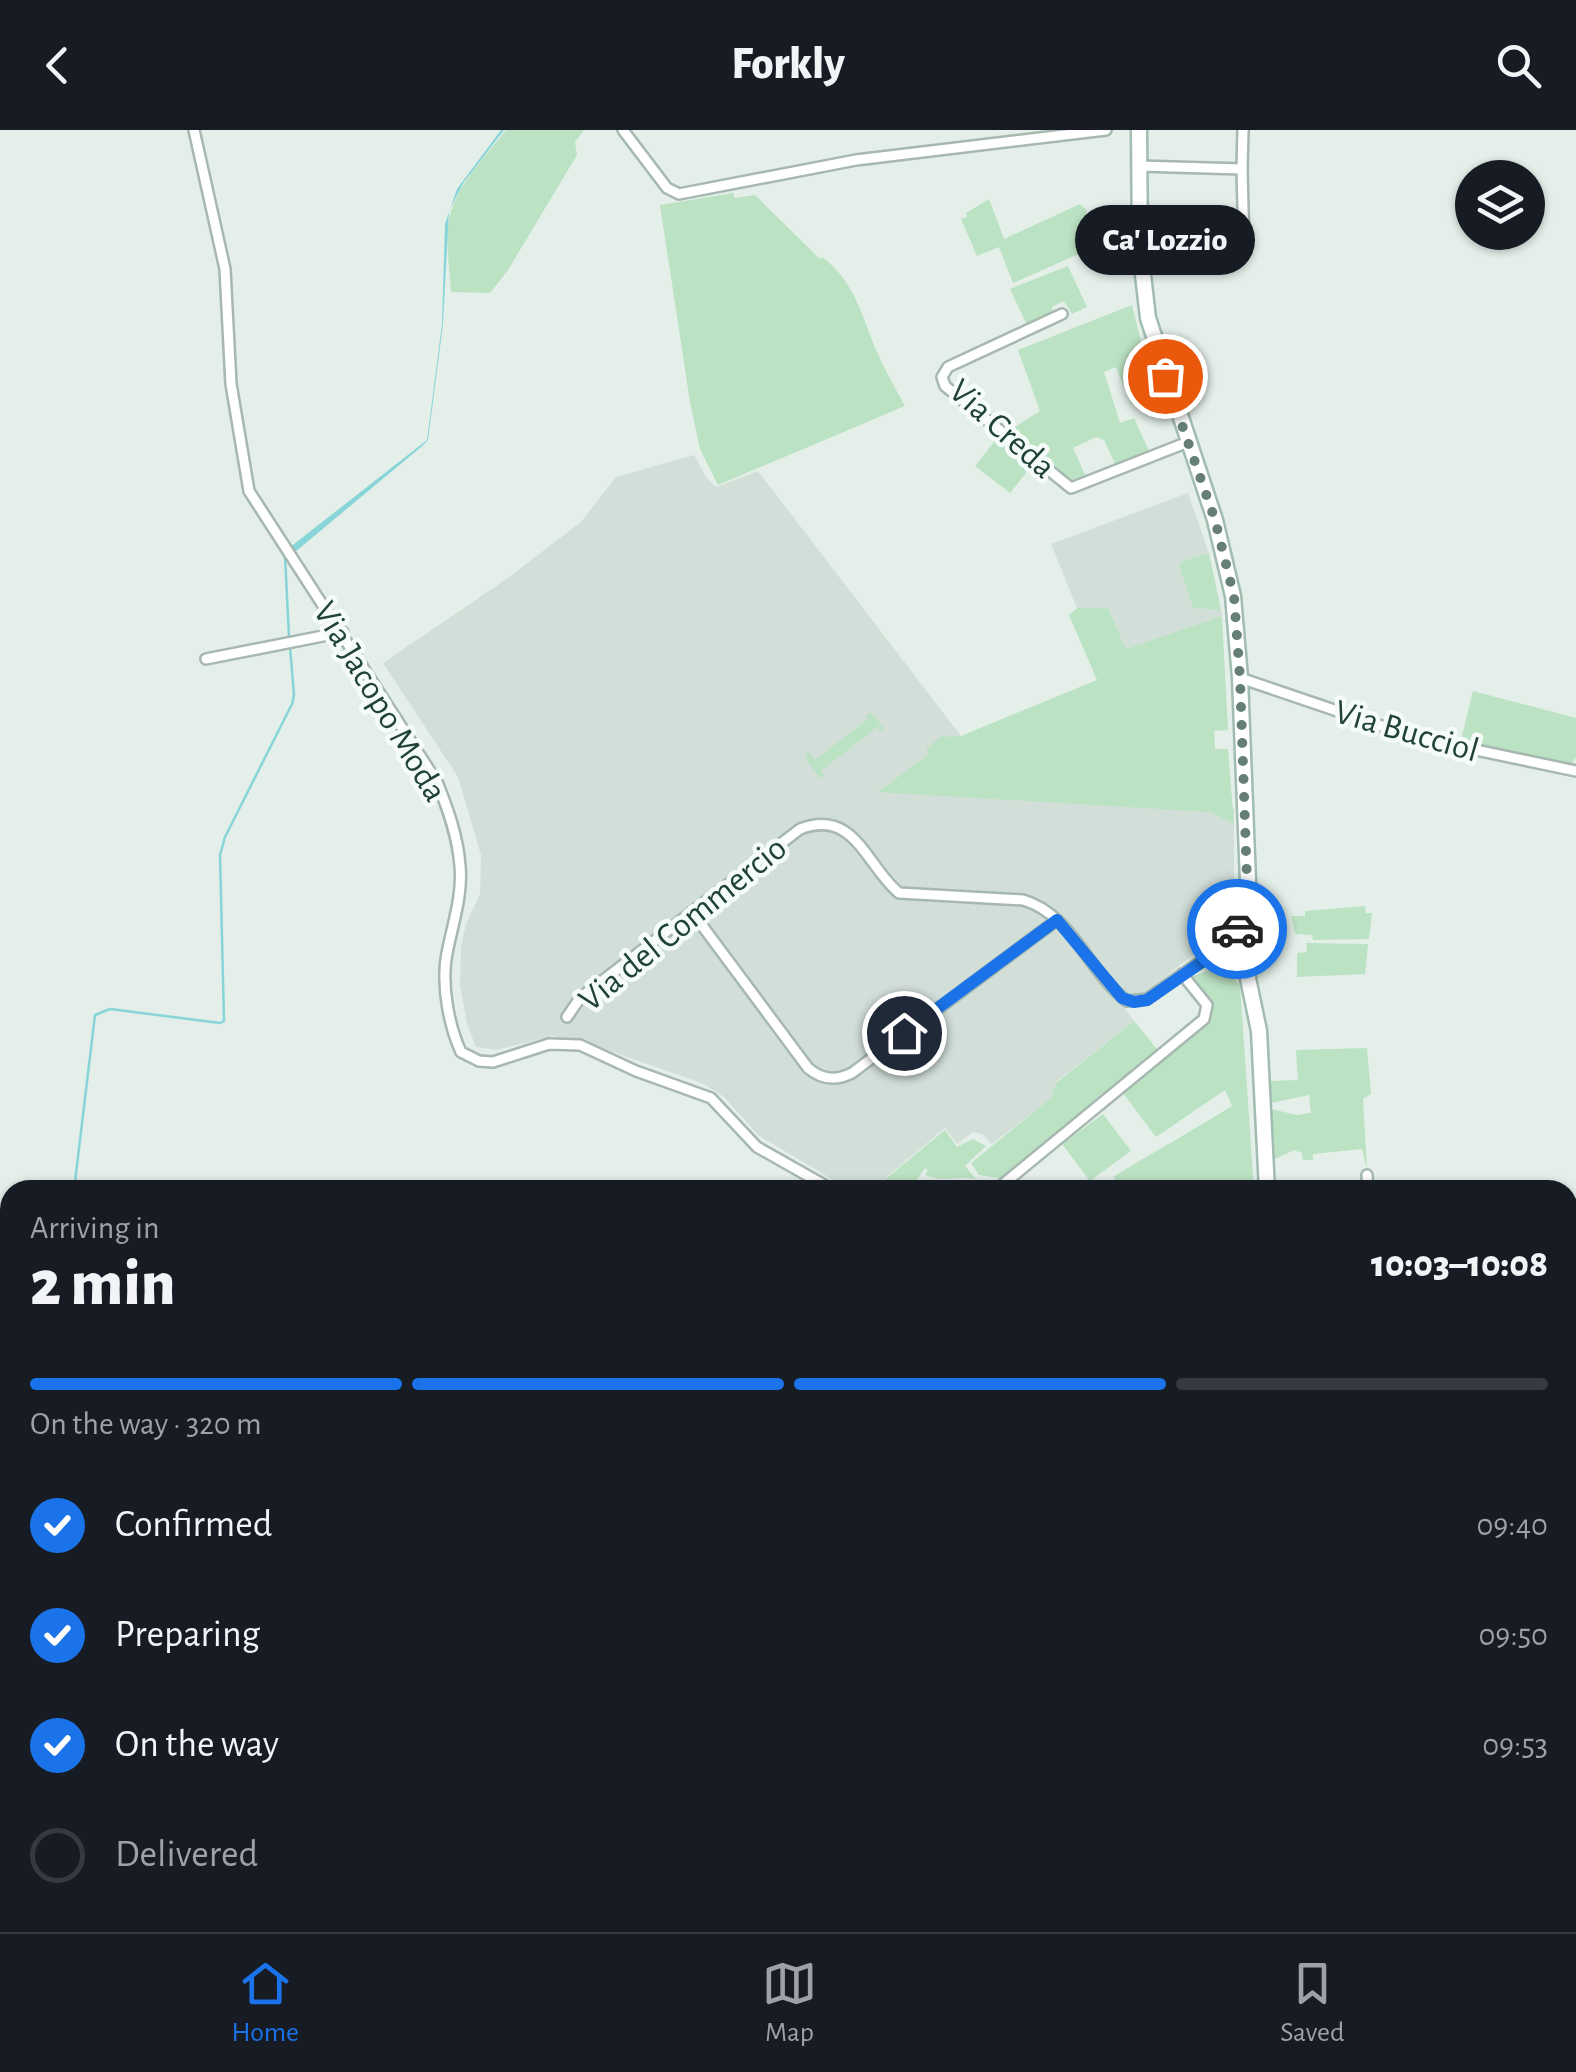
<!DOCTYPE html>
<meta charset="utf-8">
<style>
body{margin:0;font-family:"Alegreya Sans",sans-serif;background:#242831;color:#f1f3f6;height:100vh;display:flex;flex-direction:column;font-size:38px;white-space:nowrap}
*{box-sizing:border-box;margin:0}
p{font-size:32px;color:#9ea1a6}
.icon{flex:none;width:55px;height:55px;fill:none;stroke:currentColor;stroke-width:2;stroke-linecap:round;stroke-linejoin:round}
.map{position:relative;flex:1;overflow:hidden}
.drawer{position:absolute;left:0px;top:1050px;width:1578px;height:752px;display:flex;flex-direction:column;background:#171b24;border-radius:30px 30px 0 0;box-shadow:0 2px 8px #0004}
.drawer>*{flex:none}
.fabs{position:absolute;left:1455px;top:30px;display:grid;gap:20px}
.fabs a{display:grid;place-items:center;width:90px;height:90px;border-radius:50%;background:#171b24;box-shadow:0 2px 8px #0004;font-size:50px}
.pin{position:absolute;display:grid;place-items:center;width:85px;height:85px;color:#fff;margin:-42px;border:5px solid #fff;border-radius:50%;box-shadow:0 2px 10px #0007}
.courier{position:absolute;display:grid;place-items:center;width:100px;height:100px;margin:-50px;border:8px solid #1a73e8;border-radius:50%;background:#fff;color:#222;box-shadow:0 2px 12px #0007}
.bubble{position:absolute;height:70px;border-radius:35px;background:#171b24;box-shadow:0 2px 8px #0004;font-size:32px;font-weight:800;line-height:70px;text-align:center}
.summary em{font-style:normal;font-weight:800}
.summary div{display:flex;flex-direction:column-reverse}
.summary{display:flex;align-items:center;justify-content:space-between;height:170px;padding:0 30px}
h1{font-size:65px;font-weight:800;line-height:75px}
.bar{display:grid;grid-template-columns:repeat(4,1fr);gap:15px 10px;align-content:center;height:120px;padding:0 30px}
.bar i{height:12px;border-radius:8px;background:#363941}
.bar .current{background:#1a73e8}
.bar p{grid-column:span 4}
ol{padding:0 30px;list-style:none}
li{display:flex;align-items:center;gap:30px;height:110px}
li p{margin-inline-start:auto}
li .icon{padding:10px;border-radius:50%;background:#1a73e8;color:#fff;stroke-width:4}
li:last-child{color:#9ea1a6}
li i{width:55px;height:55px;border:5px solid #363941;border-radius:50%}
header{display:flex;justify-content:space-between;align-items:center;height:130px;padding:0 30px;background:#171b24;font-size:45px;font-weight:800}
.menu{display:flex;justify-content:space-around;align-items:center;height:140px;border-top:2px solid #363941;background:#171b24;font-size:28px;color:#9ea1a6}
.menu a{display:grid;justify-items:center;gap:5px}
.menu .current{color:#1a73e8}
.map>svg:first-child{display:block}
.built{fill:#d2dfd8}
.green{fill:#bbe2c2}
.water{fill:#87d5d9}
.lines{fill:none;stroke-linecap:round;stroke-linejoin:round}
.stream{stroke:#87d5d9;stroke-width:2.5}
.street-casing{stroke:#a6b8b0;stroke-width:14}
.secondary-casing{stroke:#a1bcb0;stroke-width:19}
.street{stroke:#fff;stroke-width:9}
.secondary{stroke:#fff;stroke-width:14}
.done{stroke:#657f75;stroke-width:10;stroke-dasharray:0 18}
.route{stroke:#1a73e8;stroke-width:12}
.labels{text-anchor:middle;stroke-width:9;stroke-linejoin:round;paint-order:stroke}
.street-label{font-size:35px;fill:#214337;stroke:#f5fbf8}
</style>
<header><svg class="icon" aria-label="back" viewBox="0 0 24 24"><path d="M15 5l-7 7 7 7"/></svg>Forkly<svg class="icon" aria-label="search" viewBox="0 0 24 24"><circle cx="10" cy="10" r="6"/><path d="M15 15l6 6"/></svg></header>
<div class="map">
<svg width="1576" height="1802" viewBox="0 0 1576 1802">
<rect width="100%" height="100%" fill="#e4efe9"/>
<g class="built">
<polygon points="694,325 706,347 716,357 758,341 961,606 975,652 1234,678 1234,777 1223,801 1125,879 1134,891 1056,952 1052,968 992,1014 982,1004 973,1002 957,1014 945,998 871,1060 850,1060 758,1005 724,967 704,954 582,911 553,906 496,920 476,917 467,894 460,856 461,817 466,794 480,764 481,725 458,647 383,533 505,450 581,392 616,347"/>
<polygon points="1188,363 1209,423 1182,431 1179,435 1193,478 1221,480 1222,486 1126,519 1108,478 1077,478 1051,414"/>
</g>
<g class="green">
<path d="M506,0H584L575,12L577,25L508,140L490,163L451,162C450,141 446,118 448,97C452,59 484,28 506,0Z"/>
<path d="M733,63L735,68L755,65L820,129L822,127C855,152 861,184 876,220C885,240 895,258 905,276L718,355L700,319L690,272L660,75Z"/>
<polygon points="989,69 1004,109 1080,74 1086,79 1090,119 1013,153 999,117 977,126 961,89 967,87 966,83"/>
<polygon points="1068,136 1087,177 1072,184 1064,171 1052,177 1053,182 1027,195 1010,159"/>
<polygon points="1132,175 1154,264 1131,274 1116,237 1104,242 1120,293 1134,288 1149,321 1115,334 1104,310 1096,307 1073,318 1085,345 1072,350 1007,302 1040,281 1018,220"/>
<polygon points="998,307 1033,334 1010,363 975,336"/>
<polygon points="1209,423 1221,480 1193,478 1179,435 1182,431"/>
<polygon points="1077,478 1108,478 1126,519 1222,486 1228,600 1214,601 1215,619 1228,619 1234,694 1210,682 878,662 929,624 926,619 941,607 961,606 1097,550 1069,485"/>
<polygon points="1473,561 1576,588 1576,627 1569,637 1460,614"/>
<polygon points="872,583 884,599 881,601 877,597 821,641 824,646 821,649 805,628 808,622 815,630 868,589 866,584"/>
<polygon points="1365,776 1366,783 1372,783 1369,809 1313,810 1312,805 1295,804 1291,786 1305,786 1305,781"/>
<polygon points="1306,813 1368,814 1365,844 1297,847 1297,823 1307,822"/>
<path d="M1213,839L1229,844L1240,855L1254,1060H1124L1113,1047C1152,1023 1192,1001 1232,976L1225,960L1156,1007L1119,958L1006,1049L979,1045L971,1033L1051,968L1056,953L1134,891L1161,924L1208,882L1185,849Z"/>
<polygon points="1367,918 1371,964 1363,969 1367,1040 1362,1019 1313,1024 1313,1030 1303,1030 1302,1023 1294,1020 1275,1029 1271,979 1297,985 1311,983 1309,965 1271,973 1270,951 1298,950 1296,920"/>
<polygon points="1103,984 1131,1021 1090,1051 1062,1014"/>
<path d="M945,1000L957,1017L973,1009L986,1016L965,1036L976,1049C956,1045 945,1053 925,1045L928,1040L925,1038L910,1060H872Z"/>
</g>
<polygon class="water" points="501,0 504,0 464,52 449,81 443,194 428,310 421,317 295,422 289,418 427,310 442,194 445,94 457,59"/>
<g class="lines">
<g class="stream">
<polyline points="285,426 289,507"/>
<polyline points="74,1060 95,885 110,879 220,893 224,891 220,725 225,707 292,574 294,565 290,517"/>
</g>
<defs>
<g id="street">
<path d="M194,0L225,139L231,254L249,361L437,652C448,679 458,707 460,736C463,768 451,798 446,829C442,858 449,896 461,922L479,931L493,932L549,914L580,915L636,941L711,968L757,1017L833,1060"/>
<polyline points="623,0 667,58 679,64 856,30 1106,0"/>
<polyline points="1139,36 1242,39 1243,0"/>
<polyline points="1242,39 1244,118"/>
<polyline points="1062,184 948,237 942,247 945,256 1071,358 1188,312"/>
<polyline points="206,529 343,502"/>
<polyline points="1240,548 1414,607 1576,641"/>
<path d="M692,782L808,938C822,950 836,951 852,943L1057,790"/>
<path d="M567,887L580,868L800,699C855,678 866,736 899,763L1023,770C1072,784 1089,843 1127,871L1147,869L1219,819"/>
<polyline points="1367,1045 1368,1060"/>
<polyline points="996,1060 1204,889 1207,875 1182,844"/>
<polyline points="579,1802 590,1792"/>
</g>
<g id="secondary">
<polyline points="1139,0 1140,119 1148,188 1215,390 1233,466 1240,548 1250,802 1244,829 1239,836 1227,837 1219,828 1219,819 1226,812 1239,813 1245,820"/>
<polyline points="1244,829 1259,901 1267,1060"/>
<polyline points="1568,1489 1576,1487"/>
<polyline points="1479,1792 1483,1802"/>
</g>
</defs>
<use href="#street" class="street-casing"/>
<use href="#secondary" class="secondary-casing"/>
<use href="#street" class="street"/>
<use href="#secondary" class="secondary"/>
</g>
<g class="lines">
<polyline class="done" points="1165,246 1215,390 1234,466 1240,548 1248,779 1237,799"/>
<polyline class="route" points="904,903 1057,790 1122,868 1134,872 1147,870 1219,820 1230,811 1237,799"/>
</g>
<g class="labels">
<g class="street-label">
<text transform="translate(1003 298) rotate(42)" y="12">Via Creda</text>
<text transform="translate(381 571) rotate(59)" y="12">Via Jacopo Moda</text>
<text transform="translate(1407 600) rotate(16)" y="12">Via Bucciol</text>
<text transform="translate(682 793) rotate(-39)" y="12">Via del Commercio</text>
</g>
</g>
</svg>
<div class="fabs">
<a><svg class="icon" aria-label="layers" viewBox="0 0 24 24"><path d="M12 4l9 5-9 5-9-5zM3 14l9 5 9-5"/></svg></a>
</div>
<div class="pin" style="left:1165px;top:246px;background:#ea580c"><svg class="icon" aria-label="bag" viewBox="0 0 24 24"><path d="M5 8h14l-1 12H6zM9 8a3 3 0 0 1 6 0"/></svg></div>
<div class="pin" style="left:904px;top:903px;background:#1f2937"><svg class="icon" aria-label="home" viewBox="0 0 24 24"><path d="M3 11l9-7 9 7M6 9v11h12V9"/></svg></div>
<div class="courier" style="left:1237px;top:799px"><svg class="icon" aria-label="car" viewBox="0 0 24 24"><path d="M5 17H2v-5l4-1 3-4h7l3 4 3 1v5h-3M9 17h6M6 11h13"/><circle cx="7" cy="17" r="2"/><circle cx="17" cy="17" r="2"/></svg></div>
<div class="bubble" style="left:1075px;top:75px;width:180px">Ca' Lozzio</div>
<section class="drawer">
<div class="summary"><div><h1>2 min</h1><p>Arriving in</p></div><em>10:03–10:08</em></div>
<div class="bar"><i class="current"></i><i class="current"></i><i class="current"></i><i></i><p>On the way · 320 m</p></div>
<ol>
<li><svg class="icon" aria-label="check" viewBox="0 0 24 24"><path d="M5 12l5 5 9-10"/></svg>Confirmed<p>09:40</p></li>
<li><svg class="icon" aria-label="check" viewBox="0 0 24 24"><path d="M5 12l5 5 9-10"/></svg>Preparing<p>09:50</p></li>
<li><svg class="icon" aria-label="check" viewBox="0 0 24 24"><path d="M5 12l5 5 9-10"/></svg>On the way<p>09:53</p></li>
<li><i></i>Delivered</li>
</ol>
</section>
</div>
<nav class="menu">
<a class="current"><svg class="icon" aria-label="home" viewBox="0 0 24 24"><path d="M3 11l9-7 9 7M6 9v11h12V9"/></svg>Home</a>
<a><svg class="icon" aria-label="map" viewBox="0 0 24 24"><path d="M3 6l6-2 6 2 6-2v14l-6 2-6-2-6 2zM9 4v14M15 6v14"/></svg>Map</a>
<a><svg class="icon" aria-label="saved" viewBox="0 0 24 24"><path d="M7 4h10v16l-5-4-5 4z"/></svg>Saved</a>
</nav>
